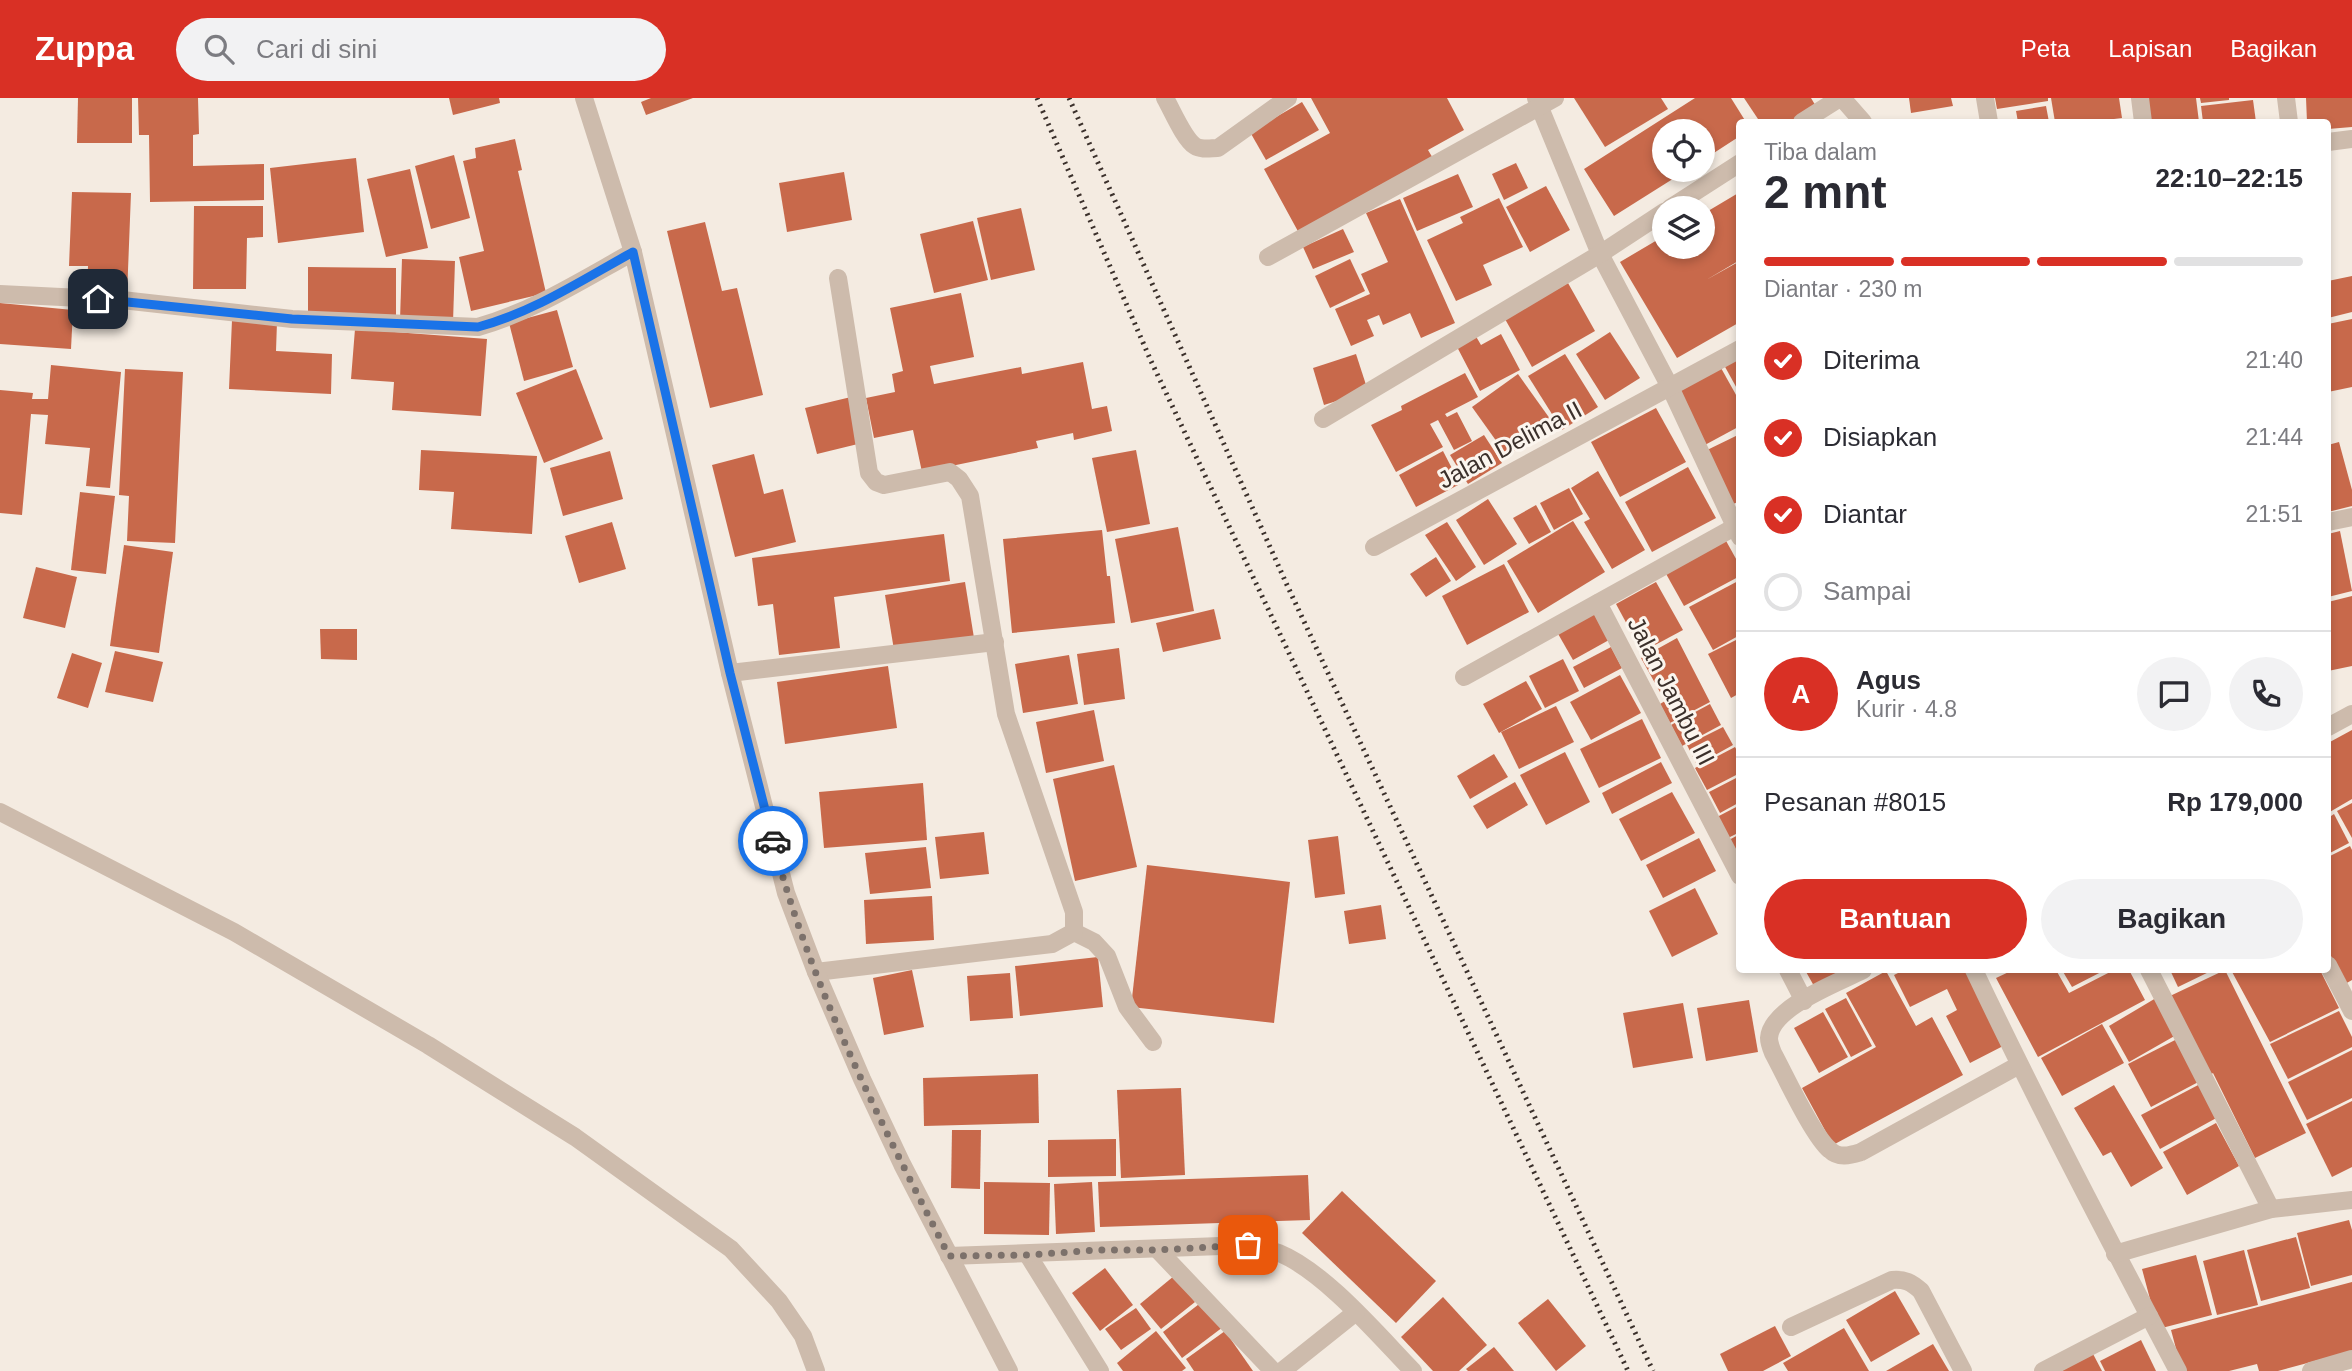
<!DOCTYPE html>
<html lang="id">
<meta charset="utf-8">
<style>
body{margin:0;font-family:Arial,sans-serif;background:#f2f2f3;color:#2b2b33;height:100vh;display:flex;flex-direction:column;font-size:26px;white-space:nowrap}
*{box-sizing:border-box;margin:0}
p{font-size:23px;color:#7c7c81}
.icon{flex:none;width:38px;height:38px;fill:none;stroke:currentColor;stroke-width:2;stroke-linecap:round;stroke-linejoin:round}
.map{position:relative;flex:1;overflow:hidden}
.drawer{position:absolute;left:1736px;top:21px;width:595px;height:854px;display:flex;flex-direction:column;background:#fff;border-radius:7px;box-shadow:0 4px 10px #0003}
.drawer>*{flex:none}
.buttons{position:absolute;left:1652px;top:21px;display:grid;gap:14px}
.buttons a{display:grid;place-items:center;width:63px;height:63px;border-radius:50%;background:#fff;box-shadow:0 4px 10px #0003;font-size:35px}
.pin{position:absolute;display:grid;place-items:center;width:60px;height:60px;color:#fff;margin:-30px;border-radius:14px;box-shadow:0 4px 10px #0006}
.courier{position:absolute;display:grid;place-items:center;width:70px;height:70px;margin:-35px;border:5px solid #1a73e8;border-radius:50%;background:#fff;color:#222;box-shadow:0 2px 9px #0007}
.headline em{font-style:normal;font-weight:800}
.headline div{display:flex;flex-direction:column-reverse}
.headline{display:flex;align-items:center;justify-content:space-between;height:119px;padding:0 28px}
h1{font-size:46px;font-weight:800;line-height:52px}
.bar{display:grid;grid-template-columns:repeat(4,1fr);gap:10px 7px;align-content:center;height:84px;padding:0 28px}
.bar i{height:9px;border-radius:5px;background:#e1e1e2}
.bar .selected{background:#d93025}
.bar p{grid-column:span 4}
.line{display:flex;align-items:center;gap:18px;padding:0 28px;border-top:2px solid #e1e1e2}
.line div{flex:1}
.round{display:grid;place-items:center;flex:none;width:74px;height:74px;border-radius:37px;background:#f2f2f3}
ol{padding:0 28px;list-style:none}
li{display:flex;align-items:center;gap:21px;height:77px}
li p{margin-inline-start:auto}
li .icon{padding:7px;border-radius:50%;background:#d93025;color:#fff;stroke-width:4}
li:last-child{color:#7c7c81}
li i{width:38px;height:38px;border:4px solid #e1e1e2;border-radius:50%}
.primary-button{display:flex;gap:14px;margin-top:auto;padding:14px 28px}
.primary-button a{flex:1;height:80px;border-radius:42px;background:#d93025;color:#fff;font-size:28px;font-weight:800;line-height:80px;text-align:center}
.primary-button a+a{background:#f2f2f3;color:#2b2b33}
header{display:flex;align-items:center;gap:42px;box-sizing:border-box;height:98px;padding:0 35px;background:#d93025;color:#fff}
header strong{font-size:33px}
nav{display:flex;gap:38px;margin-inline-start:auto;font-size:24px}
.search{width:490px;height:63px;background:#f2f2f3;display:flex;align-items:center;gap:18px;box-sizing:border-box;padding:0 24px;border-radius:38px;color:#7c7c81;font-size:26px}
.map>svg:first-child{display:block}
.building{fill:#c8694b}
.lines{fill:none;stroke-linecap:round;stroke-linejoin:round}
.service{stroke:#cdbbac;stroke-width:18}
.minor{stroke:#cdbbac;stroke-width:18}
.tertiary{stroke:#cdbbac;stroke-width:18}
.rail{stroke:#3b302b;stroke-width:5;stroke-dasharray:2 5;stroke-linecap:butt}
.done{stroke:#7c716b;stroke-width:7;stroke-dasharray:0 12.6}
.route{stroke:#1a73e8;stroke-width:9}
.labels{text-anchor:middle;stroke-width:6;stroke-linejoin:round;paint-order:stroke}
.street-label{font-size:24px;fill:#3b302b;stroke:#fbf5ee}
</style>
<header>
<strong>Zuppa</strong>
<div class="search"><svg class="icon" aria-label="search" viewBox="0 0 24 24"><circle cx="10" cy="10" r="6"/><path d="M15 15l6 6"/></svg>Cari di sini</div>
<nav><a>Peta</a><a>Lapisan</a><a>Bagikan</a></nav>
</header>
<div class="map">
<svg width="2352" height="1273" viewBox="0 0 2352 1273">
<rect width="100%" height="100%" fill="#f4ebe1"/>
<g class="building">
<polygon points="78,0 132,0 132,45 77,45"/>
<polygon points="138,0 198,0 199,36 193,37 193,68 264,66 264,102 150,104 149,37 139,37"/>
<polygon points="449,0 499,0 500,5 453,17"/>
<polygon points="651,0 693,0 646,17 641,4"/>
<polygon points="1311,0 1447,0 1464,32 1428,52 1434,62 1300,137 1264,71 1330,35"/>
<polygon points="1574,0 1661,0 1668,11 1605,49"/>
<polygon points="1695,0 1731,0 1746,24 1740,24 1740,38 1703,62 1703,33 1664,33 1664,72 1687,72 1614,118 1584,71"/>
<polygon points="1744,0 1811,0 1817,10 1795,24 1760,24"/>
<polygon points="1909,0 1951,0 1953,8 1911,15"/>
<polygon points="1995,0 2048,0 2048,3 1997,11"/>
<polygon points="2051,0 2119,0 2122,20 2090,24 2055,24"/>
<polygon points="2148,0 2196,0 2199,24 2151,24"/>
<polygon points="2200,0 2229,0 2229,2 2201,5"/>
<polygon points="2306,0 2352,0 2352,29 2328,31 2328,24 2307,24"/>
<polygon points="2253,2 2256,24 2203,24 2201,8"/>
<polygon points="1302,4 1319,32 1266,62 1250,34"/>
<polygon points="2046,8 2049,24 2018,24 2016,13"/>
<polygon points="515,41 522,72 518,73 546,195 471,213 459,159 484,153 463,63 476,60 475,50"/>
<polygon points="454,57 470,120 431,131 415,68"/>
<polygon points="356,60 364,134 278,145 270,70"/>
<polygon points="1516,65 1528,90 1504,102 1492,76"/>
<polygon points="410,71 428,150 386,159 367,81"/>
<polygon points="844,74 852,122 787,134 779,85"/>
<polygon points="1458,76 1473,109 1417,133 1403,100"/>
<polygon points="1546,88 1570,132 1530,154 1506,109"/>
<polygon points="72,94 131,95 127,198 87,196 88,168 69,168"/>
<polygon points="1740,94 1740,162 1706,182 1740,163 1740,224 1677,260 1620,164 1664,138 1664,149 1703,149 1703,116"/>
<polygon points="1499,100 1523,149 1483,167 1492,187 1456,203 1427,142 1463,125 1460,119"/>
<polygon points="1400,101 1455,225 1421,240 1410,215 1383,227 1379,217 1367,222 1374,238 1351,248 1335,211 1370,196 1361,176 1388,164 1366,115"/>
<polygon points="194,108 263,108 263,139 247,140 246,191 193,191"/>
<polygon points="1021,110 1035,172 991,182 977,120"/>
<polygon points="973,123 988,182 934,195 920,136"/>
<polygon points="705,124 722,193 737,190 763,297 710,310 667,133"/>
<polygon points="1343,131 1354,154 1313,171 1303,149"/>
<polygon points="402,161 455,163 453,224 400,222"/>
<polygon points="1350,161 1365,193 1330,210 1315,178"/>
<polygon points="308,169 396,170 396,219 308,219"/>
<polygon points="2352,178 2352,214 2328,220 2328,183"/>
<polygon points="1568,185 1595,233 1532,269 1505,221"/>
<polygon points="961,195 974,259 930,268 934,286 1021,269 1022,276 1083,264 1092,311 1107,308 1112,333 1074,342 1073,335 1036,343 1038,350 922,374 913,332 874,340 866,300 895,294 892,276 903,273 890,210"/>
<polygon points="0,205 73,212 71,251 0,246"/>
<polygon points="557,212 573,269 524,283 509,225"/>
<polygon points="2352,221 2352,289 2328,294 2328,226"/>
<polygon points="232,222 277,224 276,253 332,256 331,296 229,291"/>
<polygon points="355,231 487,241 481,318 392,312 394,284 351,281"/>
<polygon points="1610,234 1640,280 1605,302 1576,256"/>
<polygon points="1474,235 1481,247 1501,236 1520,272 1480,293 1455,245"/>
<polygon points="1356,256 1368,293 1324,307 1313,270"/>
<polygon points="1565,256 1598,309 1562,332 1528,278"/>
<polygon points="1740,259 1740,296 1724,267"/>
<polygon points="51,267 121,274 110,390 86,388 90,350 45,346 48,317 31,316 22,417 0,415 0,292 33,295 32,301 48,301"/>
<polygon points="1721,270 1740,304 1740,328 1703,348 1674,295"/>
<polygon points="125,271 183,274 175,445 127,443 129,398 119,397"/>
<polygon points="576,271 603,341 544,365 516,295"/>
<polygon points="1465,275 1478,299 1445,316 1447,319 1457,314 1472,343 1454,352 1438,322 1430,326 1443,349 1396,374 1371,327 1402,312 1401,308"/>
<polygon points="1518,276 1553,325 1507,358 1472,309"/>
<polygon points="851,299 862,345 817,356 805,310"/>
<polygon points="1656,310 1686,364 1620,399 1591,344"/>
<polygon points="1740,336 1740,403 1731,407 1703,354"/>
<polygon points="1484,337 1502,365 1468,386 1450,357"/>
<polygon points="2339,344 2352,392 2352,408 2328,414 2328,347"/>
<polygon points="421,352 537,358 532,436 451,431 454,394 419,392"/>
<polygon points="1136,352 1150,426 1107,434 1092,360"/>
<polygon points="610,353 623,401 563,418 550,370"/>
<polygon points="1443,353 1460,386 1416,409 1399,377"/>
<polygon points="754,356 764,396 783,391 796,444 735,459 712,367"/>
<polygon points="1688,369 1716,420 1652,454 1625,404"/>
<polygon points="1598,373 1645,452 1612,471 1584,424 1590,421 1571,390"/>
<polygon points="1569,390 1583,416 1554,432 1540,405"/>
<polygon points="80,394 115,398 106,476 71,472"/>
<polygon points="1488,401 1517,446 1484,467 1456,422"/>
<polygon points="1536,407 1551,434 1529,446 1513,420"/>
<polygon points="1573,423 1605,474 1538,515 1507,463"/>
<polygon points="612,424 626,471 579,485 565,438"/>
<polygon points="1447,424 1476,469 1456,483 1425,437"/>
<polygon points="1178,429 1194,513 1131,525 1115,441"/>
<polygon points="1102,432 1107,478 1110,478 1115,525 1012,535 1003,441"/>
<polygon points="2340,433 2352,493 2328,499 2328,436"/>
<polygon points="944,436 950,483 834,499 840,550 779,557 773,506 758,508 752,460"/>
<polygon points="1725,441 1740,468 1740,478 1684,508 1665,474"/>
<polygon points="124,447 173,454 159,555 110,548"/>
<polygon points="1436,459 1451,483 1426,499 1410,476"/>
<polygon points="1504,466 1529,514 1467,547 1442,498"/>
<polygon points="36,469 77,479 65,530 23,520"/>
<polygon points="1740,482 1740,537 1713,552 1689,509"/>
<polygon points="965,484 974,540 894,552 885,497"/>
<polygon points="1656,484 1683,532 1642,554 1616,506"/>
<polygon points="2352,498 2352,568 2328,573 2328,504"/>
<polygon points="1214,511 1221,541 1163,554 1156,525"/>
<polygon points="1593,514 1609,542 1573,562 1557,534"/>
<polygon points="320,531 357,531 357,562 321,561"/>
<polygon points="1677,540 1710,604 1670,625 1660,606 1665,603 1641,560"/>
<polygon points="1740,540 1740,595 1731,600 1708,556"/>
<polygon points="1611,549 1622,570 1584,590 1573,569"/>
<polygon points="1119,550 1125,601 1084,607 1077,556"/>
<polygon points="115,553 163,564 153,604 105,594"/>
<polygon points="72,555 102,565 88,610 57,600"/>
<polygon points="1069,557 1078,606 1023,615 1015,566"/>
<polygon points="1563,561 1579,593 1545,610 1529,578"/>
<polygon points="888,568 897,630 785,646 777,584"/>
<polygon points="1620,577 1641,615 1591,642 1570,604"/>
<polygon points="1526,583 1542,611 1499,635 1483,606"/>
<polygon points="1710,606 1721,627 1682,648 1671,627"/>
<polygon points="1556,608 1574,644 1519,671 1501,634"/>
<polygon points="1094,612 1104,663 1046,675 1036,624"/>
<polygon points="1642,621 1661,660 1599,690 1580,651"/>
<polygon points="1723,629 1733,647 1697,667 1687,647"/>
<polygon points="2352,632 2352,701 2328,715 2328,645"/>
<polygon points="1735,649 1740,658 1740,675 1707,692 1695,670"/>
<polygon points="1565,654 1590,704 1546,727 1520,677"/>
<polygon points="1494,656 1508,679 1470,701 1457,678"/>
<polygon points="1661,664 1672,685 1612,716 1602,695"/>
<polygon points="1114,667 1137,769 1075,783 1053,681"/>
<polygon points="1740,678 1740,704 1720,715 1709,694"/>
<polygon points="1515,684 1528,707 1487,731 1473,708"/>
<polygon points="923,685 927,742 824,750 819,694"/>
<polygon points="1672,694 1695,735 1641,763 1619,721"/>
<polygon points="2352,705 2352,740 2337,713"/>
<polygon points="1740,707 1740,734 1728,740 1717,719"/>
<polygon points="2334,716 2349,745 2328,756 2328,720"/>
<polygon points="984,734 989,776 940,781 935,739"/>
<polygon points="1740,736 1740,766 1727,743"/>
<polygon points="1338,738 1345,796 1315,800 1308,742"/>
<polygon points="1699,740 1716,773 1663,800 1646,767"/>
<polygon points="2350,748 2352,752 2352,882 2345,886 2328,852 2328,759"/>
<polygon points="926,749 931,790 870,796 865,755"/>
<polygon points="1147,767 1290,784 1274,925 1131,909"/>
<polygon points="1695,790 1718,836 1672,859 1649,813"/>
<polygon points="932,798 934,842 866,846 864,802"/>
<polygon points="1381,807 1386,841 1349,846 1344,813"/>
<polygon points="1098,859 1103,909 1020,918 1015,868"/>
<polygon points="912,872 924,929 884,937 873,880"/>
<polygon points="1805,872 1846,872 1814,888"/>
<polygon points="1904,872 1969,872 2007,946 1970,965 1946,918 1957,912 1947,891 1910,909 1894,877"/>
<polygon points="2013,872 2056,872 2069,895 2114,872 2129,872 2145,902 2038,959 1996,880"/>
<polygon points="2062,872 2105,872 2072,889"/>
<polygon points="2170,872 2213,872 2178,889"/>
<polygon points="2225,872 2306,1035 2255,1060 2213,975 2210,977 2170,898"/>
<polygon points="2231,872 2316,872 2316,873 2320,872 2339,910 2270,944"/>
<polygon points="1886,873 1916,928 1932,919 1963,977 1833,1047 1802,990 1876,949 1846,895"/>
<polygon points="1010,875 1013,920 970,923 967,878"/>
<polygon points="1846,900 1872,948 1851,959 1825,911"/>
<polygon points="2156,900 2178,936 2129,964 2109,928"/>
<polygon points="1749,902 1758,954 1706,963 1697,910"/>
<polygon points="1683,905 1693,960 1633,970 1623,915"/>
<polygon points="2339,913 2352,939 2352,949 2288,981 2270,946"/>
<polygon points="1823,914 1848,959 1819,975 1794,930"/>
<polygon points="2102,926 2124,965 2062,998 2041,960"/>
<polygon points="2181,939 2204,981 2151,1009 2128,966"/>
<polygon points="2352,952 2352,1000 2307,1022 2288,984"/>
<polygon points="1038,976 1039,1025 924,1028 923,980"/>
<polygon points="2202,985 2220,1018 2160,1051 2141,1017"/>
<polygon points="2114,987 2163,1070 2131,1089 2111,1054 2103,1058 2074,1010"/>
<polygon points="1181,990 1185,1077 1121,1080 1117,992"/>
<polygon points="2352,1003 2352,1069 2332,1079 2306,1026"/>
<polygon points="2216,1025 2239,1068 2187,1097 2163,1054"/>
<polygon points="952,1032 981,1032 980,1091 951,1090"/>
<polygon points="1116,1041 1116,1078 1048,1079 1048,1042"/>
<polygon points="1308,1077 1310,1122 1100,1129 1098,1084"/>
<polygon points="984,1084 1050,1085 1049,1137 984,1136"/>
<polygon points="1092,1084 1095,1134 1056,1136 1054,1086"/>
<polygon points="1342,1093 1436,1183 1396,1225 1302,1135"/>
<polygon points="2349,1122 2352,1132 2352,1177 2311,1188 2297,1135"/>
<polygon points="2296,1139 2310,1190 2261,1203 2247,1152"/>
<polygon points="2244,1152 2258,1207 2217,1217 2203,1163"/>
<polygon points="2196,1157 2212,1217 2158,1231 2142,1171"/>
<polygon points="1105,1170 1133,1207 1100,1233 1072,1195"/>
<polygon points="1174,1178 1195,1204 1161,1231 1140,1206"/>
<polygon points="2352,1184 2352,1253 2278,1273 2259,1273 2257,1266 2229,1273 2182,1273 2171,1232"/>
<polygon points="1895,1193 1920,1236 1871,1264 1846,1222"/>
<polygon points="1443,1199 1487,1247 1459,1273 1433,1273 1401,1239"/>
<polygon points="1548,1201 1586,1248 1556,1273 1518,1225"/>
<polygon points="1203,1203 1223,1229 1182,1260 1163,1234"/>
<polygon points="1136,1210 1151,1231 1121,1252 1105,1231"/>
<polygon points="1775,1228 1791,1258 1763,1273 1728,1273 1720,1256"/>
<polygon points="1844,1230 1869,1273 1788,1273 1783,1265"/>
<polygon points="1156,1233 1186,1270 1182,1273 1123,1273 1117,1265"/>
<polygon points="1225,1233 1253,1273 1194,1273 1186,1261"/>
<polygon points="2141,1242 2156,1273 2105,1273 2100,1263"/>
<polygon points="1933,1246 1949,1273 1886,1273"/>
<polygon points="1494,1249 1514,1273 1468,1273 1466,1271"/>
<polygon points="2092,1254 2102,1273 2063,1273 2062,1271"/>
</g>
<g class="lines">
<polyline class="service" points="0,714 234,834 428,947 575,1039 731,1151 779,1203 803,1238 816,1273"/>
<g class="minor">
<path d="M1165,0C1172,12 1184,41 1195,48C1201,52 1211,50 1218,50L1288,0"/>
<polyline points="1536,0 1600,156 1670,289 1740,439"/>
<polyline points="1842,0 1863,24"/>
<polyline points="1985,0 1989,24"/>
<polyline points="2140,0 2143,24"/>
<polyline points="2286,0 2289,24"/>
<polyline points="1802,24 1840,0"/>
<polyline points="2328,44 2352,41"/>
<polyline points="1670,110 1740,65"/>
<polyline points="1268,159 1555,0"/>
<path d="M0,196L122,202L292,221L478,229C534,213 582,182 633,154"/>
<polyline points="1323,321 1600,156 1664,114"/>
<polyline points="2328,424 2352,419"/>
<polyline points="1374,449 1740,251"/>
<polyline points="1598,505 1740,778"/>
<polyline points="730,575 995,544"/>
<polyline points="1464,579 1740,426"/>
<polyline points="2328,629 2352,616"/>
<polyline points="1074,834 1094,844 1107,858 1127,909 1153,944"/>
<polyline points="2328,867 2352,913"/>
<polyline points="1788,872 1804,903"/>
<path d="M1863,872C1838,885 1771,909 1769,940C1769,945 1771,950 1773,955C1785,977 1813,1038 1830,1052C1839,1061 1851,1057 1861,1054L2019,967"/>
<path d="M1974,872C2038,1007 2108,1140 2178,1273"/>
<polyline points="2149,872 2271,1111"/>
<polyline points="816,874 1052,846 1074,834 1074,814 1006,616 970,398 959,381 950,374 884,387 876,384 869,375 838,180"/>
<polyline points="1158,1152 1273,1273"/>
<polyline points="2115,1156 2271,1111 2352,1102"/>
<polyline points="1028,1157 1100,1273"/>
<path d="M949,1158L1248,1147C1258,1150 1269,1151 1279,1155C1324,1173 1379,1238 1413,1273"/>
<path d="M1791,1229L1892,1182C1905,1181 1911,1184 1921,1193L1963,1273"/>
<polyline points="1282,1273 1356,1214"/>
<polyline points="2043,1273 2149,1218"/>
<polyline points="2311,1273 2352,1261"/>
</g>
<polyline class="tertiary" points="584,0 633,154 730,575 786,795 816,874 862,981 902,1066 1009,1273"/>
<g class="rail">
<polyline points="1037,0 1151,263 1628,1273"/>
<polyline points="1069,0 1287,487 1653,1273"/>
</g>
</g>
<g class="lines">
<path class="done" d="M773,743C810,888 881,1025 949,1158L1028,1157L1098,1152H1158L1248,1147"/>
<path class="route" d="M98,201L292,221L478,229C534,214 582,182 633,154L730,575L773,743"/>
</g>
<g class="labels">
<g class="street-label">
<text transform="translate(1510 347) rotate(-28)" y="8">Jalan Delima II</text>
<text transform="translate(1671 593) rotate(63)" y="8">Jalan Jambu III</text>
</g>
</g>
</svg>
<div class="buttons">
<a><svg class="icon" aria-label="locate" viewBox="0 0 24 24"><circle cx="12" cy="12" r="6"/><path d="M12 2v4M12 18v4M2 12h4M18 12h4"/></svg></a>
<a><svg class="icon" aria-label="layers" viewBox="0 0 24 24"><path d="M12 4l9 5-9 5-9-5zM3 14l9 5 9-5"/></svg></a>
</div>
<div class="pin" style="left:1248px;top:1147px;background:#ea580c"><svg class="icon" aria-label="bag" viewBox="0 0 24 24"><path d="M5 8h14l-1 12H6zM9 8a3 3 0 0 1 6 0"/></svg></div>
<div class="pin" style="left:98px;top:201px;background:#1f2937"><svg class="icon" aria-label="home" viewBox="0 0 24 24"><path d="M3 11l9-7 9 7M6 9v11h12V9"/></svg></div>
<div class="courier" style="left:773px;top:743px"><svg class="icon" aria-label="car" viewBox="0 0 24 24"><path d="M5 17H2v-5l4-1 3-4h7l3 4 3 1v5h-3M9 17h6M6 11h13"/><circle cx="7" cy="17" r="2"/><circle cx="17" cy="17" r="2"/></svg></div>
<section class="drawer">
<div class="headline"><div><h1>2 mnt</h1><p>Tiba dalam</p></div><em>22:10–22:15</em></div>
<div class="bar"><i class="selected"></i><i class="selected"></i><i class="selected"></i><i></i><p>Diantar · 230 m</p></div>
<ol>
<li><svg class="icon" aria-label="check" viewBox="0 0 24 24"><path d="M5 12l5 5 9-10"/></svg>Diterima<p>21:40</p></li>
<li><svg class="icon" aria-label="check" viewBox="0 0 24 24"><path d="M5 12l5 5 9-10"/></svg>Disiapkan<p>21:44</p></li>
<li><svg class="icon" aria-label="check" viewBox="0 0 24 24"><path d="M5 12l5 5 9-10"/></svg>Diantar<p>21:51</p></li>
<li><i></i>Sampai</li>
</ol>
<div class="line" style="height:126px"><b class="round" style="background:#d93025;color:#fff">A</b><div><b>Agus</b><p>Kurir · 4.8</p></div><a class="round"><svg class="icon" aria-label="chat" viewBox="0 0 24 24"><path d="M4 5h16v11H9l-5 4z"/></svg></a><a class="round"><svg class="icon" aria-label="phone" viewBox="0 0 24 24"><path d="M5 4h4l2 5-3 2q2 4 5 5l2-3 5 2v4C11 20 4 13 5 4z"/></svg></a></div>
<div class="line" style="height:91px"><div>Pesanan #8015</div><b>Rp 179,000</b></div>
<div class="primary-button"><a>Bantuan</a><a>Bagikan</a></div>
</section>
</div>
